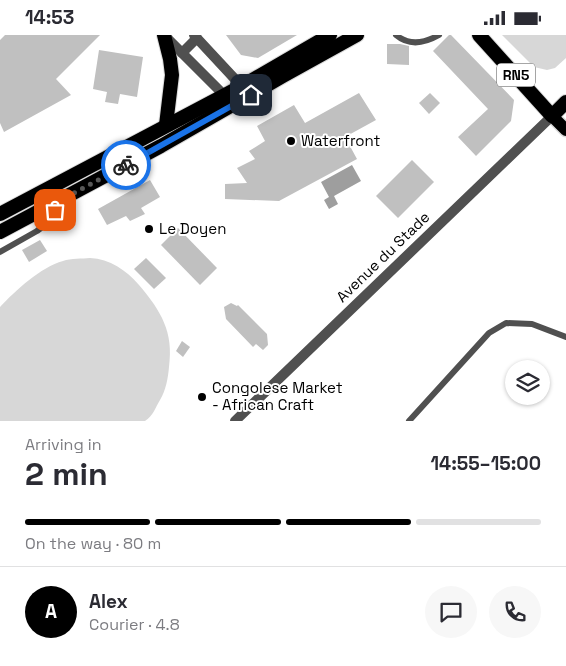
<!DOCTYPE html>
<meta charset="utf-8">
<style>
body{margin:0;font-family:"Space Grotesk",sans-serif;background:#f7f7f7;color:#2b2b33;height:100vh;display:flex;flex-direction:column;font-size:19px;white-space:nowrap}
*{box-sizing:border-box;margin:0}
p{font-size:16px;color:#7c7c81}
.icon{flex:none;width:28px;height:28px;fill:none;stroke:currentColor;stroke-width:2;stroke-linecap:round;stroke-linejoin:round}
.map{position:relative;height:386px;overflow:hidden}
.details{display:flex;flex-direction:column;background:#fff;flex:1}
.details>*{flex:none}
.controls{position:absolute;left:505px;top:325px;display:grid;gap:10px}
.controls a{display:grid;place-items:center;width:45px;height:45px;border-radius:50%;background:#fff;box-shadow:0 1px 4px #0004;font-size:25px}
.pin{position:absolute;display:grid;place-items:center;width:42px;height:42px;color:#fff;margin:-21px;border-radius:10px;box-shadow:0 2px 8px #0006}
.courier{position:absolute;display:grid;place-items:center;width:50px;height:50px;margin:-25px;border:4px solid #1a73e8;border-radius:50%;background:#fff;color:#222;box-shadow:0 1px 6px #0007}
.headline em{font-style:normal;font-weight:600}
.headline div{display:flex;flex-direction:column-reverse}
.headline{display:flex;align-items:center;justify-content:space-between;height:85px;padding:0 25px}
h1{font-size:32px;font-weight:600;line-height:38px}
.bar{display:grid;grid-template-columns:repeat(4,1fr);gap:8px 5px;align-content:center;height:60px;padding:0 25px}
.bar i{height:6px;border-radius:4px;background:#e1e1e2}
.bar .current{background:#000}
.bar p{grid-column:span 4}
.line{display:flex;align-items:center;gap:12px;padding:0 25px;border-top:1px solid #e1e1e2}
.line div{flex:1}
.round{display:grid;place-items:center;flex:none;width:52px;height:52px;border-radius:26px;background:#f7f7f7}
.status{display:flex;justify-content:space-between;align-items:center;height:35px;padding:0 25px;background:#fff;direction:ltr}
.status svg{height:14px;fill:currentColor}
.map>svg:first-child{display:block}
.green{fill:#d7d7d7}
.water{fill:#9e9e9e}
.building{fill:#c0c0c0}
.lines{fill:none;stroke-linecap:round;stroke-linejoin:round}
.primary-casing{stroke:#dbdbdb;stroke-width:15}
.trunk-casing{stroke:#dbdbdb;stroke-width:16}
.service{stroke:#505050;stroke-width:6}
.tertiary{stroke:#505050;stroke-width:10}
.primary{stroke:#000;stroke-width:12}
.trunk{stroke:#000;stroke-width:14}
.done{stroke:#595959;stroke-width:5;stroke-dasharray:0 9}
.route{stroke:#1a73e8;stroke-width:6}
.poi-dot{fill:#000;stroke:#fff;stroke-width:2}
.labels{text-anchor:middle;stroke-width:4;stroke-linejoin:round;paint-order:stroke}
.shield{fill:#fff;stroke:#4c4c4c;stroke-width:1}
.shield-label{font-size:14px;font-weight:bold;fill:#000}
.poi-label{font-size:15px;fill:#000;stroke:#fff;text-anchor:start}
.street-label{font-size:15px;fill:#000;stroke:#fff}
</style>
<div class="status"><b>14:53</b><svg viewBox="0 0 49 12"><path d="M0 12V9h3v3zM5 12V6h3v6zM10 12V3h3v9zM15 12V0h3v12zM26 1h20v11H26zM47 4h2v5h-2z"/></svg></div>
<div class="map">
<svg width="566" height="386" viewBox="0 0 566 386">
<rect width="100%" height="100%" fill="#fff"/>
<g class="green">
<polygon points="502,0 566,0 566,23 555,33 547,35 534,32"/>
<path d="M90,223C110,224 126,235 139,250C161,276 174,297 169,332C168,343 166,355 160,365C155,373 154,380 145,386H0V272C15,256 41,232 63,226C71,223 82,224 90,223Z"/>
</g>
<polygon class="water" points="352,130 361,146 334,161 338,169 329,174 324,165 329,162 321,147"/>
<g class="building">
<polygon points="5,0 100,0 56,44 71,60 4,97 0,88 0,5"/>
<polygon points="226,0 297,0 258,23 241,20"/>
<polygon points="449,0 451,0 514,65 511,86 476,121 458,102 488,74 433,16"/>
<polygon points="387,9 400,9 409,11 409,30 387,29"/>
<polygon points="99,15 143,22 137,62 120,59 118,69 105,67 107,57 93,54"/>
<polygon points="359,58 376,85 345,102 357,124 279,166 225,164 225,149 247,148 237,133 255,124 249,116 265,106 257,91 294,70 305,88"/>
<polygon points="430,58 440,68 429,79 419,68"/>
<polygon points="412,125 434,147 398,183 376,161"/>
<polygon points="150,145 160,162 141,173 145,179 130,186 126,181 107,190 98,174"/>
<polygon points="178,193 217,233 200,250 161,210"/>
<polygon points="40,205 47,216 29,227 22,215"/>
<polygon points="146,223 166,243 154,254 134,234"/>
<polygon points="231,268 237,271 238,270 267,299 268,310 263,315 256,309 253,312 226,284 224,272"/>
<polygon points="182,306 190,312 183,322 176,316"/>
</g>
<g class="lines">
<defs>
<polyline id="primary" points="552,81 566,95"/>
<g id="trunk">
<polyline points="164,0 170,24 172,40 166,90"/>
<polyline points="479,0 552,81 566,67"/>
<polyline points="0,179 242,51 330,0"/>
<polyline points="0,197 161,111 283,41 357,0"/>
</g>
</defs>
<use href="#primary" class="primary-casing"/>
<use href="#trunk" class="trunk-casing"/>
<g class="service">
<path d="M396,0C409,11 425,8 439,0"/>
<polyline points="0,217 37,196 50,186 59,168"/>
<polyline points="409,386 489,298 506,288 532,289 566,302"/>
</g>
<g class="tertiary">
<polyline points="194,0 246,56"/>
<polyline points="165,1 229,65"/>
<polyline points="182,18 197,3"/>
<polyline points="235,386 552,81"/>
</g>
<use href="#primary" class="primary"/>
<use href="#trunk" class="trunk"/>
</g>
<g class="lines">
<polyline class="done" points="55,175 61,165 126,130"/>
<polyline class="route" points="126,130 251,60"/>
</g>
<g class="poi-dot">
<circle cx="291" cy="106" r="5"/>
<circle cx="149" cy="194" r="5"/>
<circle cx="202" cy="362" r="5"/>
</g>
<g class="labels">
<rect class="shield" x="497" y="28.5" width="38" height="23" rx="4"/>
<g class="shield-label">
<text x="516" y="45">RN5</text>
</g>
<g class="poi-label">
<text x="301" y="111">Waterfront</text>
<text x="159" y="199">Le Doyen</text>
<text x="212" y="358">Congolese Market<tspan x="212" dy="17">- African Craft</tspan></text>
</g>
<g class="street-label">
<text transform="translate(383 222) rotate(-44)" y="5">Avenue du Stade</text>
</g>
</g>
</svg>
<div class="controls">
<a><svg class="icon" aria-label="layers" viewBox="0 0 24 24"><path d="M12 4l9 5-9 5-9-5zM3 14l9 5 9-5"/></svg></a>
</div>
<div class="pin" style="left:55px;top:175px;background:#ea580c"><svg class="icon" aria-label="bag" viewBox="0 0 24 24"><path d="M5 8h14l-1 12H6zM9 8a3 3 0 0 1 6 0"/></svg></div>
<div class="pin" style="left:251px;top:60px;background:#1f2937"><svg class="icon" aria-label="home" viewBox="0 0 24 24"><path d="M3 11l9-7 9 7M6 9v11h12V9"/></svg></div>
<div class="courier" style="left:126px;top:130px"><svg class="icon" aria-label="bike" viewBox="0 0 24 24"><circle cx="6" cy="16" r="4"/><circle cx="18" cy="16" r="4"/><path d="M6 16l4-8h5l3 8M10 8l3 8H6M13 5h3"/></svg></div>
</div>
<section class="details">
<div class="headline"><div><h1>2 min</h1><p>Arriving in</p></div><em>14:55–15:00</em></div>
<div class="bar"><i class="current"></i><i class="current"></i><i class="current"></i><i></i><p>On the way · 80 m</p></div>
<div class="line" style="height:90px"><b class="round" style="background:#000;color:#fff">A</b><div><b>Alex</b><p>Courier · 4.8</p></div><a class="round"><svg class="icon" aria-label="chat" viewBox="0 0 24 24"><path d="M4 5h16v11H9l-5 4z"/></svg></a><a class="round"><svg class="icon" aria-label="phone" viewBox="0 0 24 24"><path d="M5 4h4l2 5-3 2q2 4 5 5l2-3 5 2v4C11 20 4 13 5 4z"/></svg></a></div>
</section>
